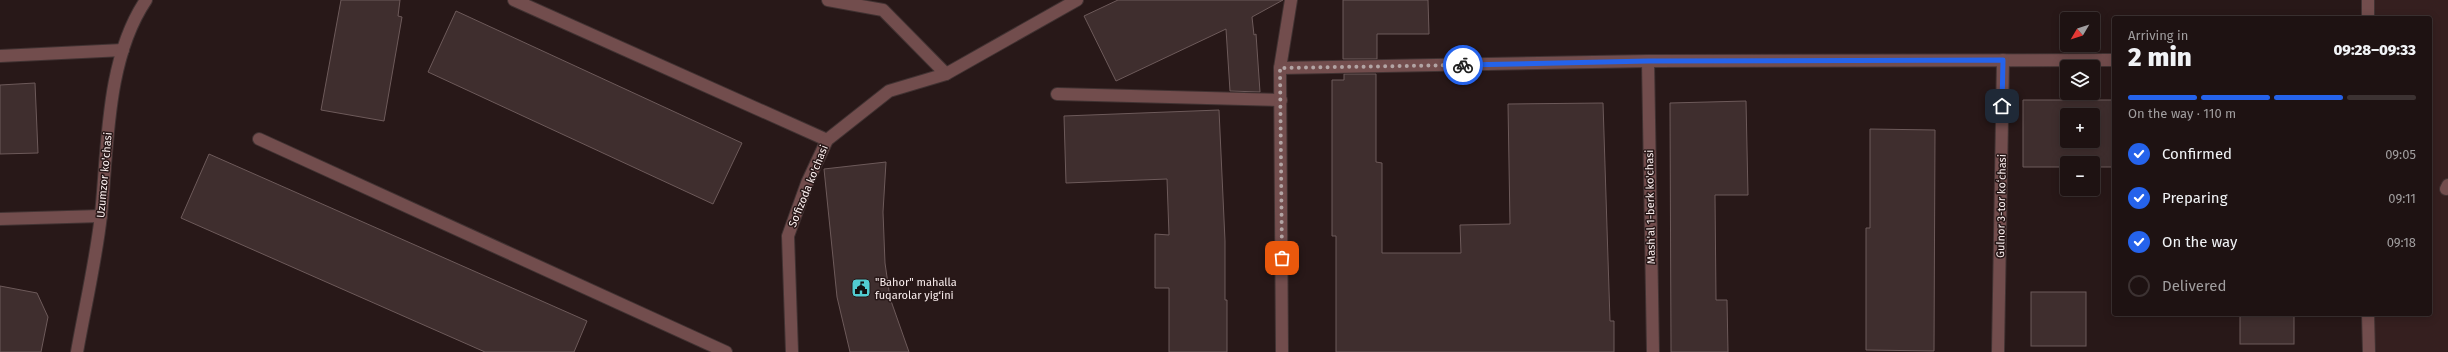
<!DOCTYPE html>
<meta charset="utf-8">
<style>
body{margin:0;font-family:"Fira Sans",sans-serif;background:#2b2020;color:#f1f3f6;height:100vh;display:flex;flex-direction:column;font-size:15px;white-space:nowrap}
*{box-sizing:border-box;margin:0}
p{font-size:13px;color:#a19e9f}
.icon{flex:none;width:22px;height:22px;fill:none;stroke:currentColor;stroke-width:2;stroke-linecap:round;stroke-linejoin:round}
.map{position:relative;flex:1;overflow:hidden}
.sheet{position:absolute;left:2112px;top:16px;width:320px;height:300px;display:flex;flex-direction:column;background:#1e1212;border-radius:4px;box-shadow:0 2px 10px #0003,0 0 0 1px #3c3232}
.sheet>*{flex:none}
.needle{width:26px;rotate:231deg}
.controls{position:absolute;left:2060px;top:12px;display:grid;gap:8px}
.controls a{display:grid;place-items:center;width:40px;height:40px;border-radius:4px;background:#1e1212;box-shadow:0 2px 10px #0003,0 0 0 1px #3c3232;font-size:20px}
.pin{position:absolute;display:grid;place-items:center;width:34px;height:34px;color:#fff;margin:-17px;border-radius:8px;box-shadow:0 2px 6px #0006}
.courier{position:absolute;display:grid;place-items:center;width:40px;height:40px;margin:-20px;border:3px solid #2563eb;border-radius:50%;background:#fff;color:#222;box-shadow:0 1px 5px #0007}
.overview em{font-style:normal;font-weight:800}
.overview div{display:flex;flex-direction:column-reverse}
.overview{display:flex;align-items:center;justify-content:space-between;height:68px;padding:0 16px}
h1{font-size:26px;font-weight:800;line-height:30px}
.bar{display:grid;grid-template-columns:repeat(4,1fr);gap:6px 4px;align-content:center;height:48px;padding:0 16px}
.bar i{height:5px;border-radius:3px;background:#3c3232}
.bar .selected{background:#2563eb}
.bar p{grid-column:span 4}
ol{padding:0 16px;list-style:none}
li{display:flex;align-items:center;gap:12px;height:44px}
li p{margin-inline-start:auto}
li .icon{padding:4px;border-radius:50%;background:#2563eb;color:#fff;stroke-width:4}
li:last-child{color:#a19e9f}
li i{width:22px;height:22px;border:2px solid #3c3232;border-radius:50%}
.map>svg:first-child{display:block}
.built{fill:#351f1f}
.building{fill:#3f2e2e;stroke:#6d5a5a;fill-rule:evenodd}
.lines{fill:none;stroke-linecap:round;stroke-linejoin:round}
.minor-casing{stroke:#413232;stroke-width:14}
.minor{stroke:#724d4d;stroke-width:12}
.done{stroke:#b2a4a4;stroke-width:4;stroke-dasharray:0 7.2}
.route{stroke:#2563eb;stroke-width:5}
.labels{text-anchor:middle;stroke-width:3;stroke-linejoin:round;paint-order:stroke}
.street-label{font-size:11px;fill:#fcf0f0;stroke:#281818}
.poi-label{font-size:11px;fill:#fcf0f0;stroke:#281818;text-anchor:start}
</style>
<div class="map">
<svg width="2448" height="352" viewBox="0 0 2448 352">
<rect width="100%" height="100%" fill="#281818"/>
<polygon class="built" points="2368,0 2448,0 2448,352 2369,352 2368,314 2430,314 2430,18 2368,18"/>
<g class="building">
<polygon points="341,0 400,0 398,16 402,17 384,121 321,110"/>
<polygon points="1118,0 1283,0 1252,17 1254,35 1256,34 1260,92 1230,91 1226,29 1116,81 1084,16"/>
<polygon points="1343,0 1428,0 1429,34 1377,34 1377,59 1343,59"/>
<polygon points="456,11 742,143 713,204 428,72"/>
<polygon points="1344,74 1376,74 1376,162 1382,163 1382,253 1461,253 1460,225 1510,224 1508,104 1603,103 1610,321 1614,321 1614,352 1336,352 1336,236 1332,236 1332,80 1344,80"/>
<polygon points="35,83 38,153 0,154 0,85"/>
<path d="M2023,100H2113L2114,167H2093V163H2067V167H2023ZM2067,115H2093V141H2067Z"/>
<polygon points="1746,101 1748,195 1715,195 1716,300 1727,300 1728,352 1671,352 1670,103"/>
<polygon points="1219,110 1225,241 1225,300 1227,300 1227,352 1169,352 1169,288 1155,288 1155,234 1169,235 1167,179 1066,183 1064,116"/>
<polygon points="1870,129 1935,130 1934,351 1866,350 1866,228 1870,228"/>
<polygon points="209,154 587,321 574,352 485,352 181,218"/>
<polygon points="886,162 883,212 885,263 890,298 909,352 850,352 837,297 824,169"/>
<polygon points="0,286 37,293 48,317 41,352 0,352"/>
<rect x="2031" y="292" width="55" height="54"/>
<rect x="2240" y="314" width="54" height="30"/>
</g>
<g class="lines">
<defs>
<g id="minor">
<polyline points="514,0 827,140"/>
<polyline points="828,0 883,10 946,74"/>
<polyline points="2368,0 2368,18"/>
<polyline points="0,56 123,50"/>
<polyline points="1648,61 1653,352"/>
<polyline points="1280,68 1648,61 2114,60"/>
<polyline points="1057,94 1281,100"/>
<polyline points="259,139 726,352"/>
<polyline points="2446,189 2448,185"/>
<polyline points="0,219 101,216"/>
<polyline points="2368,314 2369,352"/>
<path d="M77,352C85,307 96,260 101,215C108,146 106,59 146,0"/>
<polyline points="792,352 788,236 807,183 827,140 889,91 946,74 1077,0"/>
<polyline points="1282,352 1280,68 1291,0"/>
<polyline points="1998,352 2003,60"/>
</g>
</defs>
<use href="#minor" class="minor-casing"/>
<use href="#minor" class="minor"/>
</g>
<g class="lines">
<polyline class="done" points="1282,258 1280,68 1463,65"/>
<polyline class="route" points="1463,65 1648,61 2003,60 2002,106"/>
</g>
<defs>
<symbol id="civic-square" viewBox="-11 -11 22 22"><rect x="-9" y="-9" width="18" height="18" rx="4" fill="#51ccd1" stroke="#281818"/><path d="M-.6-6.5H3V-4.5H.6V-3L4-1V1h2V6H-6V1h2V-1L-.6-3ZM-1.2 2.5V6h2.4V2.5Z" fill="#111"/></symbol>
</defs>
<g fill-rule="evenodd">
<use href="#civic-square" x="850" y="277" width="22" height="22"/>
</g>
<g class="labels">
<g class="street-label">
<text transform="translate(104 175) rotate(-85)" y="4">Uzumzor ko'chasi</text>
<text transform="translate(808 186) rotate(-68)" y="4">So'fizoda ko'chasi</text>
<text transform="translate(2001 206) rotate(-89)" y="4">Gulnor 3-tor koʻchasi</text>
<text transform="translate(1650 207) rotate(-91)" y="4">Mash'al 1-berk ko'chasi</text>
</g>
<g class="poi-label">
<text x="875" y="286">"Bahor" mahalla<tspan x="875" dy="13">fuqarolar yig‘ini</tspan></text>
</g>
</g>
</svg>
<div class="controls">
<a><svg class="needle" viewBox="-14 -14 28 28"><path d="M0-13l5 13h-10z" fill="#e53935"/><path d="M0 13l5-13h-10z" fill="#a19e9f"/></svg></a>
<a><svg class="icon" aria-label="layers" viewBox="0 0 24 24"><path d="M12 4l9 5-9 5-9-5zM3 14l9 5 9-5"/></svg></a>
<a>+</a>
<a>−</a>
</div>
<div class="pin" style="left:1282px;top:258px;background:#ea580c"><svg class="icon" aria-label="bag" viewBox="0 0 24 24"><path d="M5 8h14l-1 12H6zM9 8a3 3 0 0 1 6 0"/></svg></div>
<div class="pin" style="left:2002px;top:106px;background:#1f2937"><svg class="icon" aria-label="home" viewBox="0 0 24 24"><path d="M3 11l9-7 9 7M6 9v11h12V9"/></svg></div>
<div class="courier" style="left:1463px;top:65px"><svg class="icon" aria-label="bike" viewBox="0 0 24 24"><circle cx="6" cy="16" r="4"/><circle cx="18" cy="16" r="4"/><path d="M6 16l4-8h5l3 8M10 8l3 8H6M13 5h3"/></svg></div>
<section class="sheet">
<div class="overview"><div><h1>2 min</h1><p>Arriving in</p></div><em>09:28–09:33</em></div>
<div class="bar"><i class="selected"></i><i class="selected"></i><i class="selected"></i><i></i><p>On the way · 110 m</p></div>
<ol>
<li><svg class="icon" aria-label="check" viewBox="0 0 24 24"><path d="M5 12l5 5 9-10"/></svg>Confirmed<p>09:05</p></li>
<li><svg class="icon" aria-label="check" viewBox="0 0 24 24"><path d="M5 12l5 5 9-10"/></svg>Preparing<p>09:11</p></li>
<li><svg class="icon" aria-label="check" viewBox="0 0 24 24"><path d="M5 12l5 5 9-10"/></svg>On the way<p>09:18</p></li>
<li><i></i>Delivered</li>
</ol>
</section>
</div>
